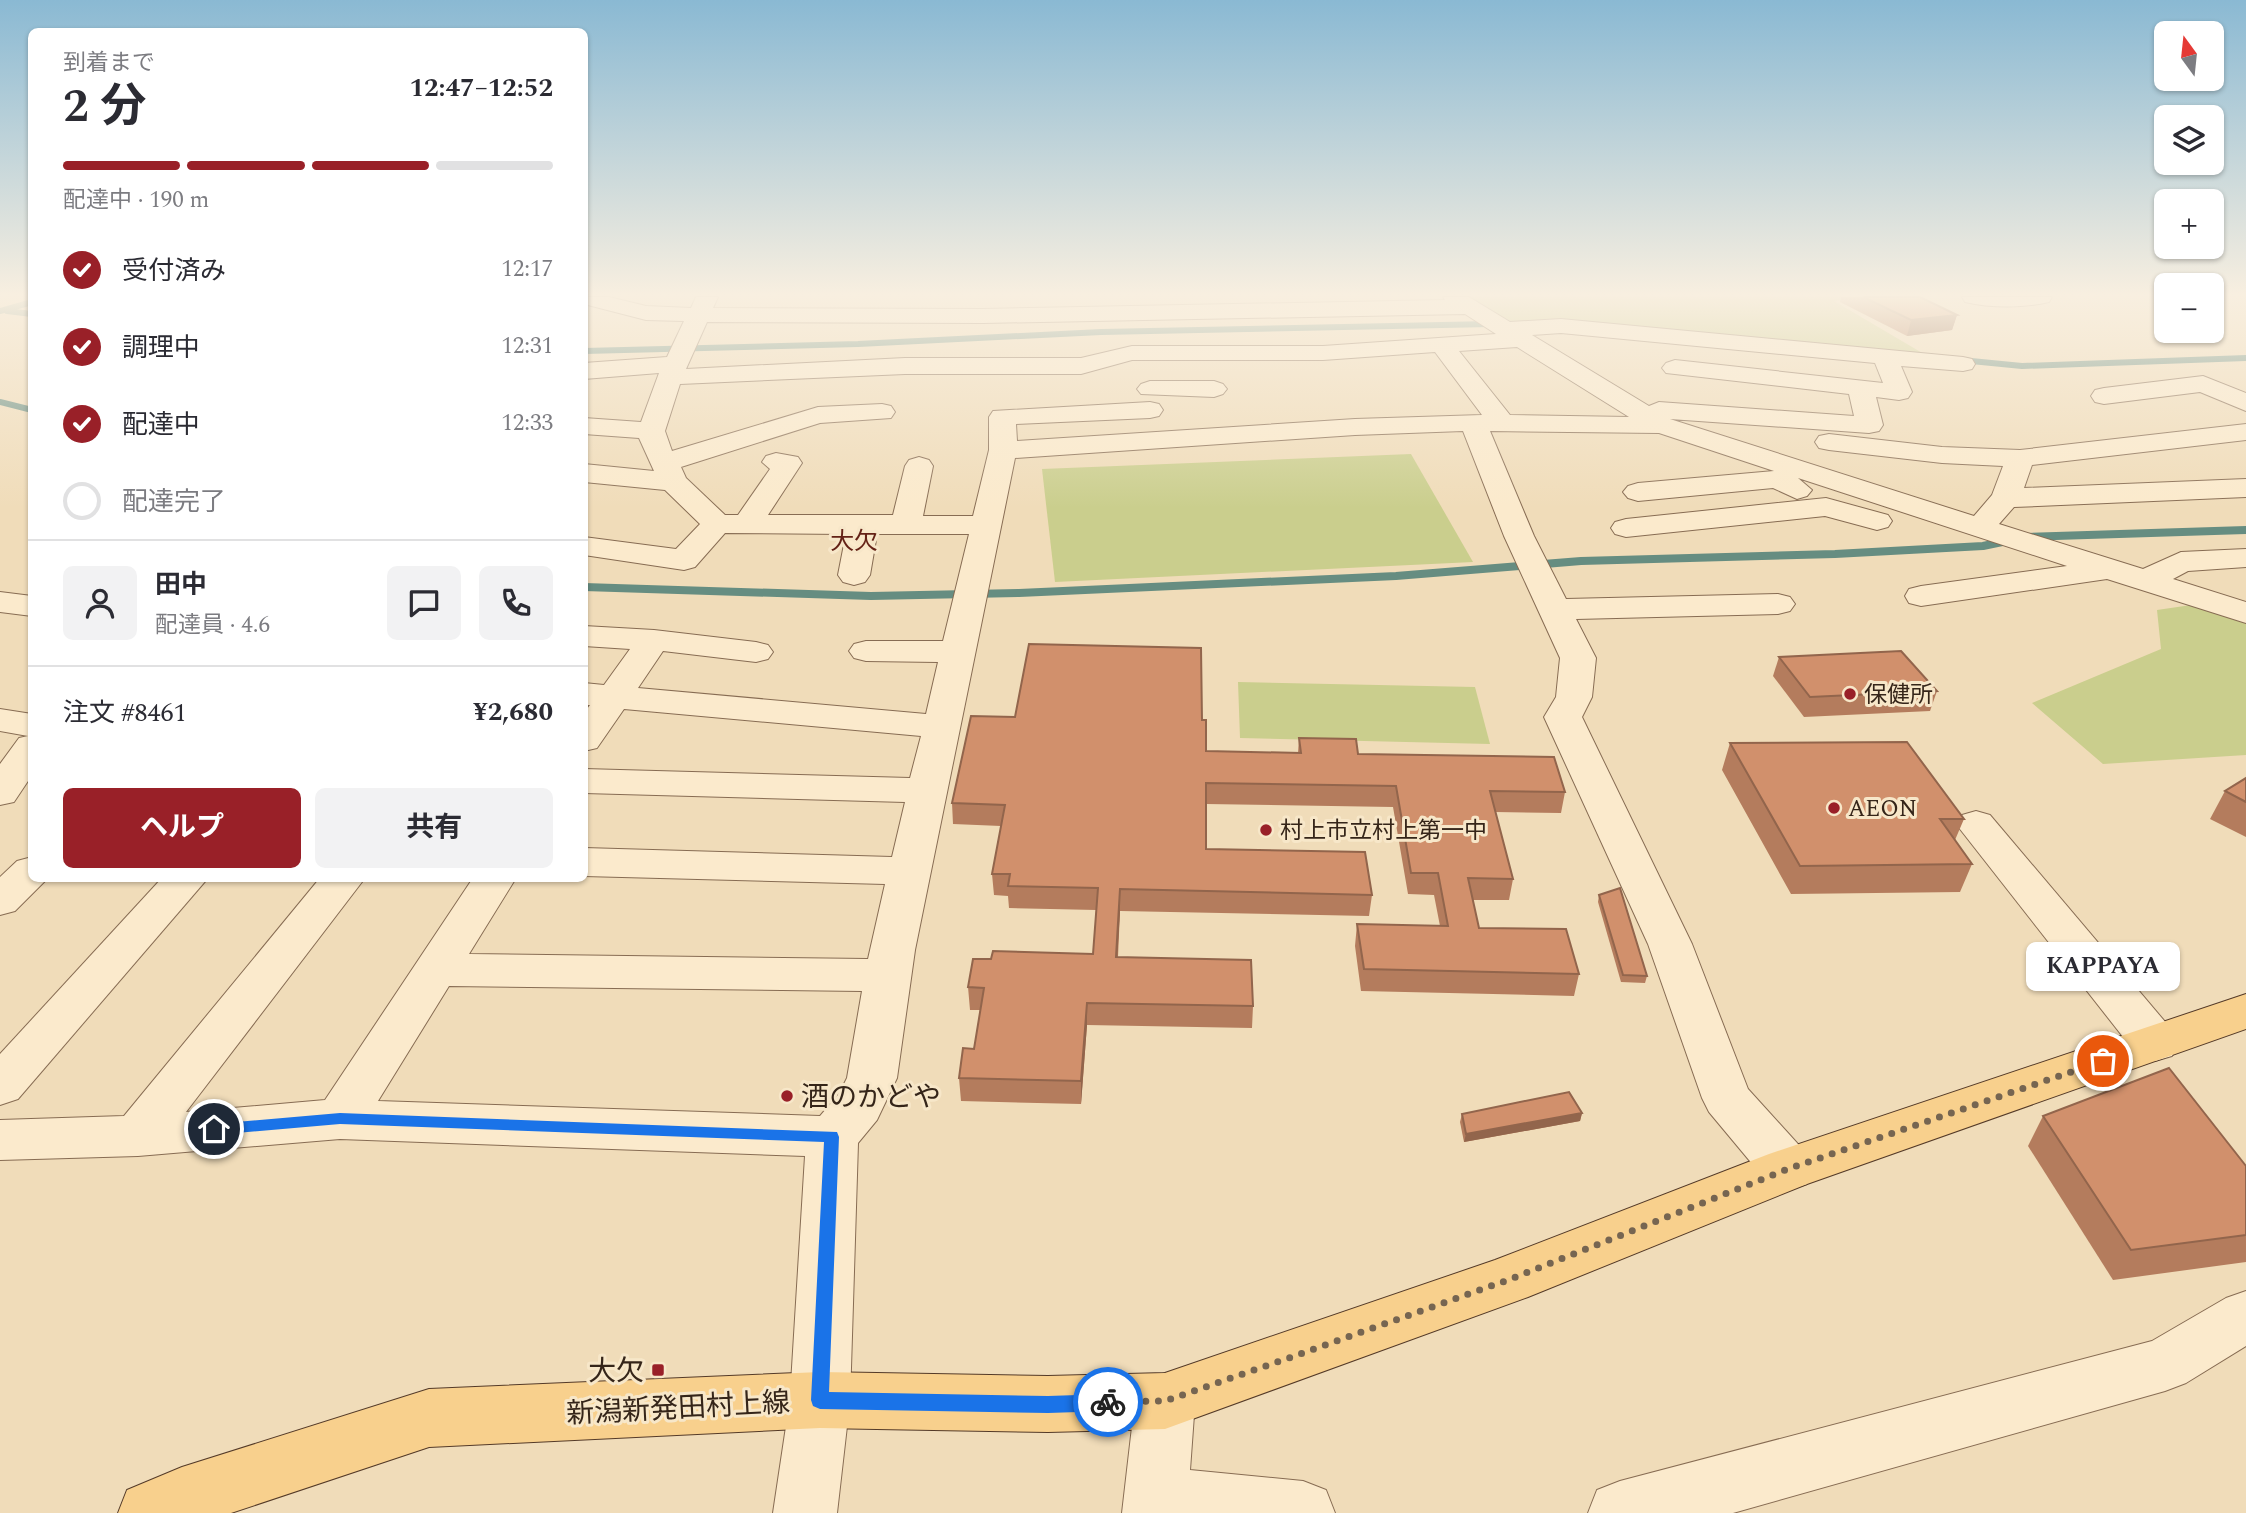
<!DOCTYPE html>
<html lang="ja">
<meta charset="utf-8">
<style>
body{margin:0;font-family:Spectral,"Noto Sans JP",serif;background:#f2f2f3;color:#2b2b33;height:100vh;display:flex;flex-direction:column;font-size:26px;white-space:nowrap}
*{box-sizing:border-box;margin:0}
p{font-size:23px;color:#7c7c81}
.icon{flex:none;width:38px;height:38px;fill:none;stroke:currentColor;stroke-width:2;stroke-linecap:round;stroke-linejoin:round}
.map{position:relative;flex:1;overflow:hidden}
.side{position:absolute;left:28px;top:28px;width:560px;height:854px;display:flex;flex-direction:column;background:#fff;border-radius:10px;box-shadow:0 2px 5px #0004}
.side>*{flex:none}
.needle{width:46px;rotate:345deg}
.buttons{position:absolute;left:2154px;top:21px;display:grid;gap:14px}
.buttons a{display:grid;place-items:center;width:70px;height:70px;border-radius:10px;background:#fff;box-shadow:0 2px 5px #0004;font-size:35px}
.pin{position:absolute;display:grid;place-items:center;width:60px;height:60px;color:#fff;margin:-30px;border:4px solid #fff;border-radius:50%;box-shadow:0 2px 7px #0007}
.courier{position:absolute;display:grid;place-items:center;width:70px;height:70px;margin:-35px;border:5px solid #1a73e8;border-radius:50%;background:#fff;color:#222;box-shadow:0 2px 9px #0007}
.bubble{position:absolute;height:49px;border-radius:10px;background:#fff;box-shadow:0 2px 5px #0004;font-size:23px;font-weight:700;line-height:49px;text-align:center}
.overview em{font-style:normal;font-weight:700}
.overview div{display:flex;flex-direction:column-reverse}
.overview{display:flex;align-items:center;justify-content:space-between;height:119px;padding:0 35px}
h1{font-size:46px;font-weight:700;line-height:52px}
.bar{display:grid;grid-template-columns:repeat(4,1fr);gap:10px 7px;align-content:center;height:84px;padding:0 35px}
.bar i{height:9px;border-radius:5px;background:#e1e1e2}
.bar .active{background:#992028}
.bar p{grid-column:span 4}
.line{display:flex;align-items:center;gap:18px;padding:0 35px;border-top:2px solid #e1e1e2}
.line div{flex:1}
.round{display:grid;place-items:center;flex:none;width:74px;height:74px;border-radius:10px;background:#f2f2f3}
ol{padding:0 35px;list-style:none}
li{display:flex;align-items:center;gap:21px;height:77px}
li p{margin-inline-start:auto}
li .icon{padding:7px;border-radius:50%;background:#992028;color:#fff;stroke-width:4}
li:last-child{color:#7c7c81}
li i{width:38px;height:38px;border:4px solid #e1e1e2;border-radius:50%}
.cta{display:flex;gap:14px;margin-top:auto;padding:14px 35px}
.cta a{flex:1;height:80px;border-radius:10px;background:#992028;color:#fff;font-size:28px;font-weight:700;line-height:80px;text-align:center}
.cta a+a{background:#f2f2f3;color:#2b2b33}
.map>svg:first-child{display:block}
.green{fill:#cace8d}
.lines{fill:none;stroke-linecap:round;stroke-linejoin:round}
.stream-far1{stroke:#668d81;stroke-width:6}
.stream{stroke:#668d81;stroke-width:8}
.minor-casing{stroke:#876c53;stroke-width:2}
.major-casing{stroke:#543a28;stroke-width:2}
.minor{fill:#fbeacc;fill-rule:evenodd}
.major{fill:#f8d08d;fill-rule:evenodd}
.wall{fill:#b47c5d}
.shaded-wall{fill:#92654c}
.building{fill:#d1906c;stroke:#92654c;stroke-width:2}
.route{fill:#1a73e8}
.done{stroke:#766551;stroke-width:7;stroke-dasharray:0 12.6}
.poi-dot{fill:#992028;stroke:#f7e7c9;stroke-width:2.5}
.labels{text-anchor:middle;stroke-width:6;stroke-linejoin:round;paint-order:stroke}
.poi-label{font-size:23px;fill:#352519;stroke:#f7e7c9;text-anchor:start}
.neighbourhood-label{font-size:24px;fill:#642216;stroke:#f7e7c9}
.near-poi-label{font-size:28px;fill:#352519;stroke:#f7e7c9;text-anchor:start}
.near-street-label{font-size:28px;fill:#352519;stroke:#f7e7c9}
</style>
<div class="map">
<svg width="2246" height="1513" viewBox="0 0 2246 1513">
<rect width="100%" height="100%" fill="#f0dcb9"/>
<g class="green">
<polygon points="1466,297 1865,297 1834,301 1924,354 1582,321 1510,321"/>
<polygon points="1411,454 1473,562 1055,582 1042,469"/>
<polygon points="2198,604 2246,620 2246,755 2103,764 2032,703 2161,649 2157,610"/>
<polygon points="1238,682 1475,687 1490,744 1240,738"/>
</g>
<g class="lines">
<g class="stream-far1">
<polyline points="0,311 32,302"/>
<polyline points="7,311 32,314"/>
<polyline points="584,351 858,344 1101,332 1491,324"/>
<polyline points="1961,360 2022,366 2246,358"/>
<polyline points="0,402 32,410"/>
</g>
<g class="stream">
<polyline points="2027,537 2246,530"/>
<polyline points="584,587 871,596 1019,593 1396,576 1581,561 1835,554 1983,546 2007,541"/>
</g>
<defs>
<g id="minor">
<path d="M584,297H609L646,306L691,308L696,297H718L713,308L983,309L1445,300L1443,297H1469L1510,322L1561,319L1963,357L1972,359L1975,364L1972,369L1963,371L1901,366L1912,392L1908,398L1899,400L1876,397L1883,425L1879,431L1869,433L1670,419L1974,516L1992,495L2003,466L1942,463L1829,450L1819,448L1815,442L1819,436L1829,434L1942,447L2020,450L2246,424V440L2032,465L2024,488L2246,479V497L2014,507L1999,524L2143,569L2181,552L2246,549V567L2188,571L2173,579L2246,602V623L2107,579L1921,606L1909,603L1905,596L1909,589L1921,586L2067,566L1798,478L1812,490L1807,496L1797,499L1773,488L1638,501L1628,498L1623,492L1628,486L1638,483L1774,471L1659,433L1490,431L1534,536L1566,599L1778,594L1790,597L1795,604L1790,611L1778,614L1576,619L1596,658L1592,697L1582,717L1692,944L1748,1089L1807,1154L1814,1169L1807,1184L1788,1190L1769,1184L1709,1112L1702,1098L1648,944L1544,717L1556,697L1560,658L1504,536L1463,431L1355,435L1015,458L915,950L897,1078L877,1120L858,1143L850,1400L837,1513H773L790,1400L805,1156L340,1139L138,1156L0,1160V1120L124,1116L320,878H365L186,1112L325,1100L473,878H516L469,954L868,959L885,884L584,876V848L892,857L905,802L584,793V769L910,778L921,736L624,709L597,748L584,751V713L590,705H584V683L604,685L630,649L584,646V626L654,630L756,642L768,645L773,652L768,659L756,662L663,651L638,688L926,714L938,662L866,661L854,658L849,651L854,644L866,641H943L969,534H877L870,575L865,582L854,585L843,582L838,575L846,534L725,533L695,567L684,570L584,555V537L676,549L700,524L665,490L584,482V464L654,471L639,438L584,434V418L641,422L659,373L584,379V363L667,357L684,321L646,320L584,304ZM1465,314L1496,334L1323,346H1132L1081,358H905L686,369L707,322L983,323ZM1561,333L1875,363L1883,383L1675,360L1666,363L1662,368L1666,373L1849,394L1854,416L1659,402L1649,406L1532,335ZM1517,347L1629,417L1510,415L1459,351ZM1435,352L1482,415L1355,419L1017,441L1016,424L1150,418L1159,416L1163,410L1159,404L1150,402L993,411L989,417V450L973,516H923L933,466L929,460L919,457L909,460L905,466L893,515H768L802,463L798,457L776,453L766,456L762,462L770,469L738,515H725L686,478L681,467L820,423L891,418L895,412L891,406L882,404L818,407L672,451L665,431L680,384L905,374H1081L1132,360H1323ZM449,986L862,991L847,1078L839,1094L820,1116L378,1101Z"/>
<path d="M1962,297H2052L2049,302C2023,308 1991,308 1965,302Z"/>
<polygon points="2203,376 2246,393 2246,411 2200,392 2104,404 2095,402 2091,396 2095,390 2104,388"/>
<polygon points="1150,381 1214,381 1223,384 1227,389 1223,394 1214,397 1141,394 1137,389 1141,384"/>
<polygon points="1826,498 1888,515 1892,521 1888,527 1877,530 1825,516 1626,537 1615,534 1611,528 1615,522 1626,519"/>
<polygon points="0,592 32,596 32,616 0,612"/>
<polygon points="0,709 32,714 32,775 14,802 0,805 0,764 19,738 28,736 0,731"/>
<polygon points="1976,811 1990,815 2172,1030 2179,1043 2172,1056 2155,1061 2138,1056 1956,824 1962,815"/>
<polygon points="32,857 32,878 48,878 15,911 0,915 0,877 17,861"/>
<polygon points="162,878 208,878 18,1099 0,1105 0,1054"/>
<polygon points="2246,1291 2246,1346 2186,1383 2165,1391 1733,1513 1588,1513 1597,1490 1620,1481 2152,1341 2226,1298"/>
<polygon points="1165,1373 1186,1381 1195,1401 1190,1470 1303,1481 1326,1490 1335,1513 1122,1513 1135,1401 1144,1381"/>
</g>
<polygon id="major" points="2246,994 2246,1029 1807,1184 1528,1297 1165,1429 1048,1432 820,1428 429,1447 231,1513 118,1513 127,1490 182,1467 429,1389 820,1372 1048,1376 1165,1373 1495,1260 1769,1154"/>
</defs>
<use href="#minor" class="minor-casing"/>
<use href="#major" class="major-casing"/>
<use href="#minor" class="minor"/>
<use href="#major" class="major"/>
</g>
<g class="wall">
<polygon points="1841,297 1920,297 1957,315 1952,330 1907,336 1840,302"/>
<polygon points="1779,657 1937,691 1930,711 1804,717 1773,676"/>
<polygon points="1299,738 1358,754 1565,792 1561,813 1495,812 1513,879 1509,900 1473,900 1479,928 1579,974 1574,996 1361,991 1355,946 1357,924 1440,926 1434,895 1408,894 1393,807 1206,804 1206,849 1372,895 1369,916 1120,911 1118,957 1253,1006 1252,1028 1087,1025 1081,1104 961,1101 959,1078 974,1049 980,1010 970,1010 968,987 991,959 1093,954 1096,910 1009,908 1008,896 994,895 992,874 1001,826 953,824 952,803 1206,751 1298,753"/>
<polygon points="1730,743 1964,819 1955,840 1972,864 1960,892 1791,894 1722,770"/>
<polygon points="2246,778 2246,837 2210,819 2225,791"/>
<polygon points="1599,895 1647,976 1645,983 1621,982 1598,902"/>
<polygon points="1582,1113 1580,1121 1464,1142 1460,1122 1462,1114"/>
<polygon points="2043,1116 2246,1166 2246,1262 2113,1280 2028,1146"/>
</g>
<g class="shaded-wall">
<polygon points="1957,315 1952,330 1907,336 1911,320"/>
<polygon points="1120,889 1120,911 1116,979 1116,957"/>
<polygon points="1087,1003 1087,1025 1081,1104 1081,1081"/>
<polygon points="1582,1113 1580,1121 1464,1142 1466,1134"/>
</g>
<g class="building">
<polygon points="1863,297 1920,297 1957,315 1911,320"/>
<polygon points="1029,644 1201,648 1202,720 1206,720 1206,751 1301,753 1299,738 1356,739 1358,754 1554,757 1565,792 1490,791 1513,879 1468,878 1479,928 1566,929 1579,974 1364,969 1357,924 1448,926 1438,873 1411,873 1396,786 1206,783 1206,849 1365,852 1372,895 1120,889 1116,957 1251,960 1253,1006 1087,1003 1081,1081 959,1078 963,1048 974,1049 984,988 968,987 973,959 991,959 993,951 1093,954 1098,888 1008,886 1010,874 992,874 1005,805 952,803 971,716 1015,717"/>
<polygon points="1901,651 1937,691 1810,697 1779,657"/>
<polygon points="1907,742 1964,819 1940,819 1972,864 1800,866 1730,743"/>
<polygon points="2246,778 2246,802 2225,791"/>
<polygon points="1620,888 1647,976 1623,975 1599,895"/>
<polygon points="2169,1068 2246,1166 2246,1235 2131,1250 2043,1116"/>
<polygon points="1569,1092 1582,1113 1466,1134 1462,1114"/>
</g>
<linearGradient id="sky" x2="0" y2="1"><stop stop-color="#8ab9d3"/><stop offset="0.58" stop-color="#f8efe0"/><stop offset="1" stop-color="#f8efe0" stop-opacity="0"/></linearGradient>
<rect width="2246" height="508" fill="url(#sky)"/>
<polygon class="route" points="340,1113 837,1132 839,1137 829,1392 1048,1396 1108,1394 1114,1397 1117,1402 1114,1408 1108,1411 1048,1413 820,1409 813,1406 811,1400 824,1142 340,1124 214,1135 206,1129 214,1124"/>
<g class="lines">
<polyline class="done" points="1108,1402 1165,1401 1283,1360 1508,1280 1788,1169 2103,1061"/>
</g>
<g class="poi-dot">
<circle cx="1850" cy="694" r="7"/>
<circle cx="1834" cy="808" r="7"/>
<circle cx="1266" cy="830" r="7"/>
<circle cx="787" cy="1096" r="7"/>
<rect x="651" y="1363" width="14" height="14" rx="3.5"/>
</g>
<g class="labels">
<g class="poi-label">
<text x="1864" y="702">保健所</text>
<text x="1848" y="816">AEON</text>
<text x="1280" y="838">村上市立村上第一中</text>
</g>
<g class="neighbourhood-label">
<text x="854" y="549">大欠</text>
</g>
<g class="near-poi-label">
<text x="801" y="1106">酒のかどや</text>
<text x="644" y="1380" text-anchor="end">大欠</text>
</g>
<g class="near-street-label">
<text transform="translate(678 1407) rotate(-3)" y="10">新潟新発田村上線</text>
</g>
</g>
</svg>
<div class="buttons">
<a><svg class="needle" viewBox="-14 -14 28 28"><path d="M0-13l5 13h-10z" fill="#e53935"/><path d="M0 13l5-13h-10z" fill="#7c7c81"/></svg></a>
<a><svg class="icon" aria-label="layers" viewBox="0 0 24 24"><path d="M12 4l9 5-9 5-9-5zM3 14l9 5 9-5"/></svg></a>
<a>+</a>
<a>−</a>
</div>
<div class="pin" style="left:2103px;top:1061px;background:#ea580c"><svg class="icon" aria-label="bag" viewBox="0 0 24 24"><path d="M5 8h14l-1 12H6zM9 8a3 3 0 0 1 6 0"/></svg></div>
<div class="pin" style="left:214px;top:1129px;background:#1f2937"><svg class="icon" aria-label="home" viewBox="0 0 24 24"><path d="M3 11l9-7 9 7M6 9v11h12V9"/></svg></div>
<div class="courier" style="left:1108px;top:1402px"><svg class="icon" aria-label="bike" viewBox="0 0 24 24"><circle cx="6" cy="16" r="4"/><circle cx="18" cy="16" r="4"/><path d="M6 16l4-8h5l3 8M10 8l3 8H6M13 5h3"/></svg></div>
<div class="bubble" style="left:2026px;top:942px;width:154px">KAPPAYA</div>
<section class="side">
<div class="overview"><div><h1>2 分</h1><p>到着まで</p></div><em>12:47–12:52</em></div>
<div class="bar"><i class="active"></i><i class="active"></i><i class="active"></i><i></i><p>配達中 · 190 m</p></div>
<ol>
<li><svg class="icon" aria-label="check" viewBox="0 0 24 24"><path d="M5 12l5 5 9-10"/></svg>受付済み<p>12:17</p></li>
<li><svg class="icon" aria-label="check" viewBox="0 0 24 24"><path d="M5 12l5 5 9-10"/></svg>調理中<p>12:31</p></li>
<li><svg class="icon" aria-label="check" viewBox="0 0 24 24"><path d="M5 12l5 5 9-10"/></svg>配達中<p>12:33</p></li>
<li><i></i>配達完了</li>
</ol>
<div class="line" style="height:126px"><a class="round"><svg class="icon" aria-label="person" viewBox="0 0 24 24"><circle cx="12" cy="8" r="4"/><path d="M4 21q1-7 8-7t8 7"/></svg></a><div><b>田中</b><p>配達員 · 4.6</p></div><a class="round"><svg class="icon" aria-label="chat" viewBox="0 0 24 24"><path d="M4 5h16v11H9l-5 4z"/></svg></a><a class="round"><svg class="icon" aria-label="phone" viewBox="0 0 24 24"><path d="M5 4h4l2 5-3 2q2 4 5 5l2-3 5 2v4C11 20 4 13 5 4z"/></svg></a></div>
<div class="line" style="height:91px"><div>注文 #8461</div><b>¥2,680</b></div>
<div class="cta"><a>ヘルプ</a><a>共有</a></div>
</section>
</div>
